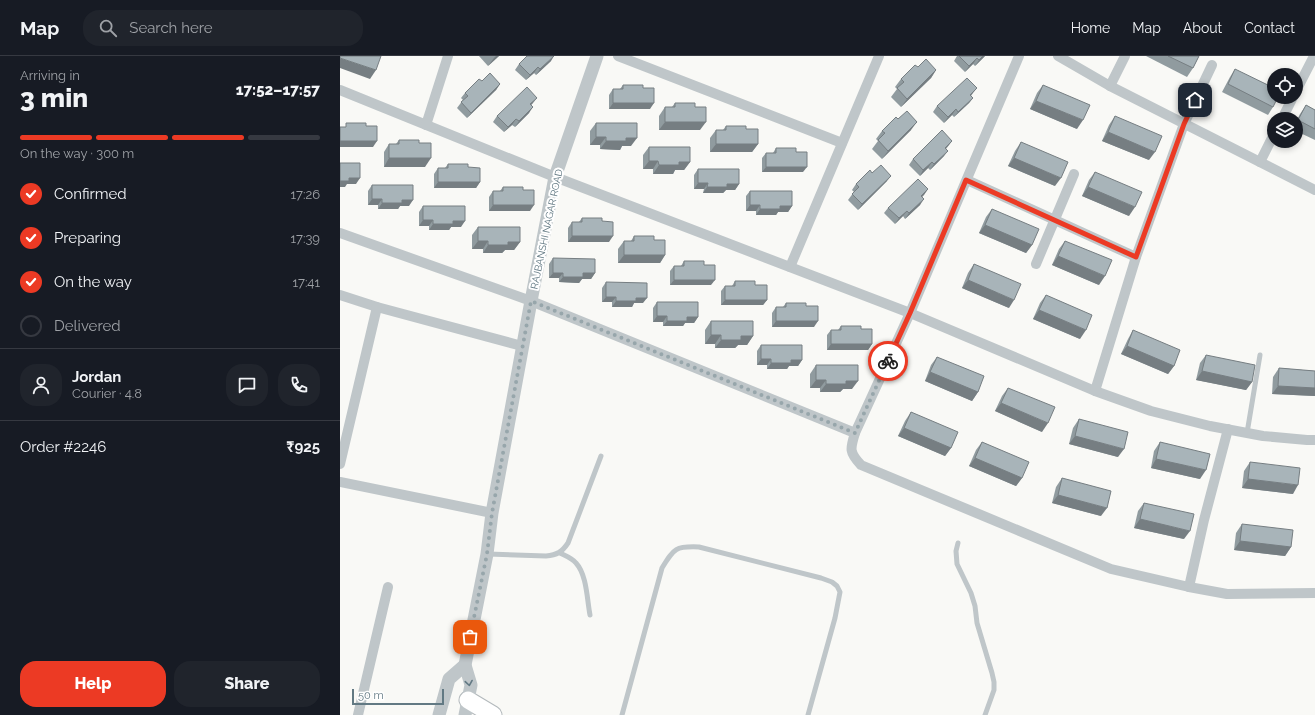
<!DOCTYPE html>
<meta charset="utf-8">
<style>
body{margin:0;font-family:Raleway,sans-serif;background:#20242c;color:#f1f3f6;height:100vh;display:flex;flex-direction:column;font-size:15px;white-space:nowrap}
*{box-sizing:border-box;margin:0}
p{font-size:13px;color:#9ea1a6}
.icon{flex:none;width:22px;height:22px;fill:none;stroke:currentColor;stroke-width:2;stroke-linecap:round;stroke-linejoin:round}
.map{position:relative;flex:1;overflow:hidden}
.sheet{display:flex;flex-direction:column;background:#171b24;width:340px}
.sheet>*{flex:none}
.buttons{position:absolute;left:927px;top:12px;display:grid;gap:8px}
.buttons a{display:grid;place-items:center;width:36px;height:36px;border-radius:50%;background:#171b24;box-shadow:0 2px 6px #0003;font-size:20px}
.scale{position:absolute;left:12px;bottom:10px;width:92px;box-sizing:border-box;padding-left:4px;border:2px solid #627983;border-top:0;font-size:11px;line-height:14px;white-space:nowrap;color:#627983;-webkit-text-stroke:3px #fff;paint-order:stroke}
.pin{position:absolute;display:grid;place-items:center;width:34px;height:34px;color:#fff;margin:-17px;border-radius:8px;box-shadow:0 2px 6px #0006}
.courier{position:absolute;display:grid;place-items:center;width:40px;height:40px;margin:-20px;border:3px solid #ec3a24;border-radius:50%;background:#fff;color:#222;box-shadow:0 1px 5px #0007}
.overview em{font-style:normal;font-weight:800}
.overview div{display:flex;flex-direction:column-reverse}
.overview{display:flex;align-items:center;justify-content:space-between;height:68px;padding:0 20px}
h1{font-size:26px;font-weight:800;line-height:30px}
.bar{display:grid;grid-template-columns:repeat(4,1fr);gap:6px 4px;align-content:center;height:48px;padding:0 20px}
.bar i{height:5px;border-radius:3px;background:#363941}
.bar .active{background:#ec3a24}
.bar p{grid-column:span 4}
.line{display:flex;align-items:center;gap:10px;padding:0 20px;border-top:1px solid #363941}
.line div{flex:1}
.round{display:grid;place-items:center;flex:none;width:42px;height:42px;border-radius:16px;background:#20242c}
ol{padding:0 20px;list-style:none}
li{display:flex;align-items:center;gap:12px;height:44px}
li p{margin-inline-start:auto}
li .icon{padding:4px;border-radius:50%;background:#ec3a24;color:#fff;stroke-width:4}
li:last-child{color:#9ea1a6}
li i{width:22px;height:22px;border:2px solid #363941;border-radius:50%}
.primary-button{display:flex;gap:8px;margin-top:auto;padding:8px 20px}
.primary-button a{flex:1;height:46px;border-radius:16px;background:#ec3a24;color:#fff;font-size:16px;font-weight:800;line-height:46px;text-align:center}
.primary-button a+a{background:#20242c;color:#f1f3f6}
header{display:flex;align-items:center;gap:24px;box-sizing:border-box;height:56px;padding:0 20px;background:#171b24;border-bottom:1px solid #363941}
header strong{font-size:19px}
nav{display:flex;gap:22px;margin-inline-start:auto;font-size:14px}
.search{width:280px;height:36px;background:#20242c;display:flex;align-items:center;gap:10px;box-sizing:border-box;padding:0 14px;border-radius:16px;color:#9ea1a6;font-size:15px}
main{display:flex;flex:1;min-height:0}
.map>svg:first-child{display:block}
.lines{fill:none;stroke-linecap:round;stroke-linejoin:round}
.trunk-casing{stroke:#b3b9bc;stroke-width:19}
.service{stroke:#bfc6c9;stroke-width:5}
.minor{stroke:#bfc6c9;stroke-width:10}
.tertiary{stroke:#bfc6c9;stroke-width:13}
.trunk{stroke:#fff;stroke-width:17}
.wall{fill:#909b9f}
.shaded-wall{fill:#767e82}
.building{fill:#a8b4b9;stroke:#767e82}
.oneway{stroke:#627983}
.done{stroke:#97a6ab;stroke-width:4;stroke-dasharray:0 7.2}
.route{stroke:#ec3a24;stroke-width:5}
.labels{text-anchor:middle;stroke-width:4;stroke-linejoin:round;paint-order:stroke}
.street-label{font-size:10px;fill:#627983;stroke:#fff}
</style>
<header>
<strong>Map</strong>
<div class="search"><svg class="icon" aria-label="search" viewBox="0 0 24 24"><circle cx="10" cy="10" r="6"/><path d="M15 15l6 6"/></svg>Search here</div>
<nav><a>Home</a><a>Map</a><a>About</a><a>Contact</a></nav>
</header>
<main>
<section class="sheet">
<div class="overview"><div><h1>3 min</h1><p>Arriving in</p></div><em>17:52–17:57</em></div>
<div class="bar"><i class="active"></i><i class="active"></i><i class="active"></i><i></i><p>On the way · 300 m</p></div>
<ol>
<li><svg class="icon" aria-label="check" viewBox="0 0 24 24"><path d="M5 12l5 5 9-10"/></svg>Confirmed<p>17:26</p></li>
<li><svg class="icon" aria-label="check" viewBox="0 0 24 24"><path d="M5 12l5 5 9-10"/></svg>Preparing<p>17:39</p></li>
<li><svg class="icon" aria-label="check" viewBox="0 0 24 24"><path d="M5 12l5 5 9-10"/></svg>On the way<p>17:41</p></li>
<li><i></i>Delivered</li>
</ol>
<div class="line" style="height:72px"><a class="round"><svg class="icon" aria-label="person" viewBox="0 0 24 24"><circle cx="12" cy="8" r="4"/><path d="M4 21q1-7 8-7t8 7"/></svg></a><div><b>Jordan</b><p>Courier · 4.8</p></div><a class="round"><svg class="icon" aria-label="chat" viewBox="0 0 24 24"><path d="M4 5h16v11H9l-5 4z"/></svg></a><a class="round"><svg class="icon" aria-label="phone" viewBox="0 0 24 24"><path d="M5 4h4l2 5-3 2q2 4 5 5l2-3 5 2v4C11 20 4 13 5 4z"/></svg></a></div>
<div class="line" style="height:52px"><div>Order #2246</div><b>₹925</b></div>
<div class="primary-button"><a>Help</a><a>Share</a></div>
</section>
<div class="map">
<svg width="975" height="659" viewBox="0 0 975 659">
<rect width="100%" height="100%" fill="#f9f9f6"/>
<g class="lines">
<defs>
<polyline id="trunk" points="128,644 153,659"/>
</defs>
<use href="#trunk" class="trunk-casing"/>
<g class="service">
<polyline points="907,377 920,299"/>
<polyline points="618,487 616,495 617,508 631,537 635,550 637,567 652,617 654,626 654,634 645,659"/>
<path d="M220,497C226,500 232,502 236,507C247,519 247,544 250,559"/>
<path d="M148,498L206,500C217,499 222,496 228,487L261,400"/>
<path d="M282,659L322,512C334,492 336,490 359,491L481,522L492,526L497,530L500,536L495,562L468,659"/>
</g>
<g class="minor">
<polyline points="278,0 502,87"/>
<polyline points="718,0 770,30 975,134"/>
<polyline points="770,30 785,0"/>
<polyline points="0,34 215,121 570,257 755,335 811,355 870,370 923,380 967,384 975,384"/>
<polyline points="956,35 974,0"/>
<polyline points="942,63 953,41"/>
<polyline points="86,69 108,0"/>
<polyline points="920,106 934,78"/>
<polyline points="627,124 796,201"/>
<path d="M0,177L191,245L515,377C510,393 509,396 521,409L771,513L849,531L887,538L975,537"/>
<polyline points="696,208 734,118"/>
<polyline points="450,211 539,0"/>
<polyline points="0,239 37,251 182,290"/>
<polyline points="755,335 796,201 844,68 872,9"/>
<polyline points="515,377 570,257 679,0"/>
<polyline points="0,408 37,251"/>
<polyline points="0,426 152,457"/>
<polyline points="849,531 864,464 888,373"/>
<polyline points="18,659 48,531"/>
</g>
<g class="tertiary">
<polyline points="99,659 109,623 125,609"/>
<polyline points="125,659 131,629 125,609 147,498 152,457 191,245 215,121 257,0"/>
</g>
<use href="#trunk" class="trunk"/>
</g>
<g class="wall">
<polygon points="139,0 159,0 148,10"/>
<polygon points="617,0 645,0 635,10 633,8 625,16 614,5"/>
<polygon points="806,0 859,0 853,12 847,21"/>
<polygon points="211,5 196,19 194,17 186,24 175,14 179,8"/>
<polygon points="578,11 596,14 591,22 561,51 551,41 557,33 555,31 561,23"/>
<polygon points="895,13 933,51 928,59 882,36 890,21"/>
<polygon points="142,25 160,28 156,34 127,62 117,52 123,44 121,42 125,37"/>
<polygon points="283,29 310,53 269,53 269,39 273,33 280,33"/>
<polygon points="703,29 737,73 690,53 697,37"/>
<polygon points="633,37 631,40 633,42 629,47 614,61 612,59 604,67 593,56 597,50"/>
<polygon points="193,47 191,49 189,57 175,71 172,69 164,76 153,66 157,60"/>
<polygon points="335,47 355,51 360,74 319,74 319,60 325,51 332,51"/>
<polygon points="966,49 975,54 975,84 956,75 956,66 960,58"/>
<polygon points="775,60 809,104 762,85 769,69"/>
<polygon points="256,67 291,90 282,90 280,94 260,93 260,89 250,89 250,75"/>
<polygon points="386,70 406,73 418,88 412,96 370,96 370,82 376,74 383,74"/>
<polygon points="571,74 542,103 532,93 538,85 536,83 542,75"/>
<polygon points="59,84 85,111 44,111 44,96 49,88 56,88"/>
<polygon points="612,85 606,93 604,100 590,114 588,112 580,120 569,109 573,103"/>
<polygon points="681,86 715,130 668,110 675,95"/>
<polygon points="309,91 350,106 344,114 335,114 333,118 313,118 313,113 303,113 303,99"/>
<polygon points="436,92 456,96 463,116 422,116 422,102 426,97 433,97"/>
<polygon points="108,108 128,111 140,126 136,132 94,132 94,118 98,112 105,112"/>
<polygon points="358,113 399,128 395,134 386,134 383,137 363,137 364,133 354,133 354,119"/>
<polygon points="755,116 789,160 742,140 749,124"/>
<polygon points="532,117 547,125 518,154 508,144 514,136 512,134 516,128"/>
<polygon points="32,129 69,150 60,150 58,153 38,153 38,149 28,149 28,135"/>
<polygon points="163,131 183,134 190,155 149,155 149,141 153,135 160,135"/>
<polygon points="588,133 582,141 580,149 565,163 563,160 555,168 544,157 548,152"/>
<polygon points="410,135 452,150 448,156 438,156 436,159 416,159 416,155 406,155 406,140"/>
<polygon points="83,150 121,171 111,171 109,174 89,174 89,170 79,170 79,156"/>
<polygon points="652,153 692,189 686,197 639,177 646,161"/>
<polygon points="242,162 262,165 269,186 228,186 228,172 232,166 239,166"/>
<polygon points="138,171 180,186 174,194 165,194 162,197 143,197 143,193 132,193 132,179"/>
<polygon points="294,180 314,184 325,199 320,207 278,207 278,193 284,185 291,185"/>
<polygon points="725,185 759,229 712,209 719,193"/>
<polygon points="213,202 255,217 251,223 242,223 239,227 219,226 219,222 209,222 209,208"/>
<polygon points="344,205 364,209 371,229 330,229 330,215 334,210 341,210"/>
<polygon points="634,208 669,252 622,232 628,217"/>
<polygon points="395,225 427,244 423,249 381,249 381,235 385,230 392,230"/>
<polygon points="266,226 303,247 294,247 292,251 272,251 272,246 262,246 262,232"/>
<polygon points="706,239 740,283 693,263 700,247"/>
<polygon points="317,246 358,261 354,267 345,267 343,270 323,270 323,266 313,266 313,252"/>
<polygon points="446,247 466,250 474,271 432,271 432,257 436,251 443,251"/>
<polygon points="371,265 413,280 407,289 398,289 395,292 375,292 375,288 365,288 365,274"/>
<polygon points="501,270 521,273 532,288 528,294 487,294 487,279 491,274 498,274"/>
<polygon points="793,274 834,310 828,318 781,298 788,283"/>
<polygon points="421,289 462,304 458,310 449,310 447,313 427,313 427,309 417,309 417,295"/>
<polygon points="866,299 912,326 906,334 856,324 860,307"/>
<polygon points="597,301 638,336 632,345 585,325 591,309"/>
<polygon points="476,309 512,333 503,333 500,336 480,336 480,332 470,332 470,318"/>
<polygon points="939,312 975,315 975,340 932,338 933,321"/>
<polygon points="668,332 702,376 655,355 662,340"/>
<polygon points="571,356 611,392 605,400 558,380 565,365"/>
<polygon points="739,363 778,401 729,388 733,372"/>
<polygon points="642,386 682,422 676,430 629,410 636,394"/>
<polygon points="820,386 860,423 811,412 814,395"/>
<polygon points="910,406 953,438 902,432 904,415"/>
<polygon points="722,422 761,460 712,447 716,431"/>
<polygon points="804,447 844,483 794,472 798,455"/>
<polygon points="902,468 951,491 945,500 894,494 896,477"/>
</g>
<g class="shaded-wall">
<polygon points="156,0 159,0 148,10 154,2"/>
<polygon points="214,0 211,5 196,19 200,13"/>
<polygon points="643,0 645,0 635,10 639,4"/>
<polygon points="0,2 36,14 30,23 0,12"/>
<polygon points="637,2 633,8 625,16 629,10"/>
<polygon points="198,11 194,17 186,24 190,19"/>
<polygon points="596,14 591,22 561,51 567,43"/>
<polygon points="160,28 156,34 127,62 131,57"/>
<polygon points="637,32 633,37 626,44 630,39"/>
<polygon points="197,42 193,47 186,54 190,48"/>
<polygon points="633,42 629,47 614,61 618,56"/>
<polygon points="696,45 743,64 737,73 690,53"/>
<polygon points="273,47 314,47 310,53 269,53"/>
<polygon points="193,51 189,57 175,71 179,65"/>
<polygon points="616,53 612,59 604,67 608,61"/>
<polygon points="176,63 172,69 164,76 168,71"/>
<polygon points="325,66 366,66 360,74 319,74"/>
<polygon points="577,66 571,74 542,103 548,95"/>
<polygon points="768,76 815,96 809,104 762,85"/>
<polygon points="256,81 266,81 260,89 250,89"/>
<polygon points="286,82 297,82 291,90 282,90 280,94 260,93 266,85"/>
<polygon points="0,85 37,85 33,91 0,91"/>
<polygon points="612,85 608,90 601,97 605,92"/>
<polygon points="376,88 418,88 412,96 370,96"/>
<polygon points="608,95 604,100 590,114 594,108"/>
<polygon points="49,102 91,102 85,111 44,111"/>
<polygon points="674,102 721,122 715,130 668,110"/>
<polygon points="309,105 318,105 313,113 303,113"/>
<polygon points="339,106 350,106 344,114 335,114 333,118 313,118 319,109"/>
<polygon points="592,106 588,112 580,120 583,114"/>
<polygon points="426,111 467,111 463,116 422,116"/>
<polygon points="551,120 547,125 518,154 522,148"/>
<polygon points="9,122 20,122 16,128 7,128 5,131 0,131 0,125"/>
<polygon points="98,126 140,126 136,132 94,132"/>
<polygon points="358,127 368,127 364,133 354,133"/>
<polygon points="387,128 399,128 395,134 386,134 383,137 363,137 367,131"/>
<polygon points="748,131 795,151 789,160 742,140"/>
<polygon points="588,133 584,139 577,146 581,140"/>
<polygon points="32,143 42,143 38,149 28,149"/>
<polygon points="584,143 580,149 565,163 569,157"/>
<polygon points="62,144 73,144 69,150 60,150 58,153 38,153 42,147"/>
<polygon points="153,149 194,149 190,155 149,155"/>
<polygon points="410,149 420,149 416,155 406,155"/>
<polygon points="440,150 452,150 448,156 438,156 436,159 416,159 420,153"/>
<polygon points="567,155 563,160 555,168 559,162"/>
<polygon points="83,164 93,164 89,170 79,170"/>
<polygon points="113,165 125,165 121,171 111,171 109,174 89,174 93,168"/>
<polygon points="645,169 692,189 686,197 639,177"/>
<polygon points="232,180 273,180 269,186 228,186"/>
<polygon points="138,185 148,185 143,193 132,193"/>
<polygon points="168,186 180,186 174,194 165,194 162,197 143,197 148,189"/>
<polygon points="284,199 325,199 320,207 278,207"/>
<polygon points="718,200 765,220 759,229 712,209"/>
<polygon points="213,217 223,217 219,222 209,222"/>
<polygon points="243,217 255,217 251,223 242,223 239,227 219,226 223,221"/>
<polygon points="334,224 375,224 371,229 330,229"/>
<polygon points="628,224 674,244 669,252 622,232"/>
<polygon points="266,241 276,241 272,246 262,246"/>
<polygon points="296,242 307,242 303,247 294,247 292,251 272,251 276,245"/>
<polygon points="385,244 427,244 423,249 381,249"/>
<polygon points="699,254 746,274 740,283 693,263"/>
<polygon points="317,260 327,260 323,266 313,266"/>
<polygon points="347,261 358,261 354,267 345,267 343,270 323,270 327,265"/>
<polygon points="436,265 478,265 474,271 432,271"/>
<polygon points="371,279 381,279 375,288 365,288"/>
<polygon points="401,280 413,280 407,289 398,289 395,292 375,292 381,284"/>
<polygon points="491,288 532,288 528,294 487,294"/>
<polygon points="787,290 834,310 828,318 781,298"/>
<polygon points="421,303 431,303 427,309 417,309"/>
<polygon points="451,304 462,304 458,310 449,310 447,313 427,313 431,307"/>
<polygon points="862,315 912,326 906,334 856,324"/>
<polygon points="590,316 638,336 632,345 585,325"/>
<polygon points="476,324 486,324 480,332 470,332"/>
<polygon points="506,325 518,325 512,333 503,333 500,336 480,336 486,328"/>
<polygon points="938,330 975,332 975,340 932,338"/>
<polygon points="661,347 708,367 702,376 655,355"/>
<polygon points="564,372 611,392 605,400 558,380"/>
<polygon points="735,380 784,393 778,401 729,388"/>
<polygon points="635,402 682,422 676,430 629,410"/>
<polygon points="816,403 866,414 860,423 811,412"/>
<polygon points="908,423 958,429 953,438 902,432"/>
<polygon points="718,439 767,452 761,460 712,447"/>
<polygon points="800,463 850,475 844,483 794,472"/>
<polygon points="900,485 951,491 945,500 894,494"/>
</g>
<g class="building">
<polygon points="0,0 41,0 36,14 0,2"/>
<polygon points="187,0 214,0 200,13 198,11 190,19 179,8"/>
<polygon points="619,0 643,0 639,4 637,2 629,10"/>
<polygon points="828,0 859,0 853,12"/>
<polygon points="586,3 596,14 567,43 557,32 564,26 561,23 575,9 578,11"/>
<polygon points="895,13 934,32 934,41 938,41 933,51 888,28"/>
<polygon points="150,17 160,28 131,57 121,46 128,40 125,37 139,23 142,25"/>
<polygon points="627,22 637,32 630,39 633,42 618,56 616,53 608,61 597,50"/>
<polygon points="283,29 303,29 303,32 314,32 314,47 273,47 273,33 283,33"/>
<polygon points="703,29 750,49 743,64 696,45"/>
<polygon points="187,31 197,42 190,48 193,51 179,65 176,63 168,71 157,60"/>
<polygon points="335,47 355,47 355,51 366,51 366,66 325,66 325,51 335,51"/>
<polygon points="966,49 975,54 975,73 958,64"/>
<polygon points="567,55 577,66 548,95 538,84 545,77 542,75 556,61 558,63"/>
<polygon points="775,60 822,80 815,96 768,76"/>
<polygon points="6,67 26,67 26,70 37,70 37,85 0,85 0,71 6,71"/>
<polygon points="256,67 297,67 297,82 286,82 286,85 266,85 266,81 256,81"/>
<polygon points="386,70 406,70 406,73 418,73 418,88 376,88 376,74 386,74"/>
<polygon points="602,74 612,85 605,92 608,95 594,108 592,106 583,114 573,103"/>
<polygon points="59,84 79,84 79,87 91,87 91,102 49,102 49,88 59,88"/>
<polygon points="681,86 728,106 721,122 674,102"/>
<polygon points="309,91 350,91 350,106 339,106 339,109 319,109 318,105 309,105"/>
<polygon points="436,92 456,92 456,96 467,96 467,111 426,111 426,97 436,97"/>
<polygon points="0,107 20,107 20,122 9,122 9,125 0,125"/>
<polygon points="108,108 128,108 128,111 140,112 140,126 98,126 98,112 108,112"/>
<polygon points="541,109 551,120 522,148 512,138 519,131 516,128 530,114 532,117"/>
<polygon points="358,113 399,113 399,128 387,128 387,131 367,131 368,127 358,127"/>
<polygon points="755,116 802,136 795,151 748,131"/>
<polygon points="578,123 588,133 581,140 584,143 569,157 567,155 559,162 548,152"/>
<polygon points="32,129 73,129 73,144 62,144 62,147 42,147 42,143 32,143"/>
<polygon points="163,131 183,131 183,134 194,134 194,149 153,149 153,135 163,135"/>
<polygon points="410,135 452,135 452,150 440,150 440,153 420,153 420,149 410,149"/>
<polygon points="83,150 125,150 125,165 113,165 113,168 93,168 93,164 83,164"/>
<polygon points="652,153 699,173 692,189 645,169"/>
<polygon points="242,162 262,162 262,165 273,166 273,180 232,180 232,166 242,166"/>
<polygon points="138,171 180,171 180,186 168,186 168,189 148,189 148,185 138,185"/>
<polygon points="294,180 314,180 314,184 325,184 325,199 284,199 284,185 294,185"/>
<polygon points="725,185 772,204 765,220 718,200"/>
<polygon points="213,202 255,203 255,217 243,217 243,221 223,221 223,217 213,217"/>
<polygon points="344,205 364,205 364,209 375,209 375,224 334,224 334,210 344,210"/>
<polygon points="634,208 681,228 674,244 628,224"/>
<polygon points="395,225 415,225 415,229 427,229 427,244 385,244 385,230 395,230"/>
<polygon points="266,226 307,227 307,242 296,242 296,245 276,245 276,241 266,241"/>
<polygon points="706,239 752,259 746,274 699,254"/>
<polygon points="317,246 358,246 358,261 347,261 347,265 327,265 327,260 317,260"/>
<polygon points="446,247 466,247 466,250 478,250 478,265 436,265 436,251 446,251"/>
<polygon points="371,265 413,265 413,280 401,280 401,284 381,284 381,279 371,279"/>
<polygon points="501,270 521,270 521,273 532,273 532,288 491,288 491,274 501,274"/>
<polygon points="793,274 840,294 834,310 787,290"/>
<polygon points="421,289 462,289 462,304 451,304 451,307 431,307 431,303 421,303"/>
<polygon points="866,299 915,309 912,326 862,315"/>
<polygon points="597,301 644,320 638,336 590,316"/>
<polygon points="476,309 518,309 518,325 506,325 506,328 486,328 486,324 476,324"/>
<polygon points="939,312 975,315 975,332 938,330"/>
<polygon points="668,332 715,351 708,367 661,347"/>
<polygon points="571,356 618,376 611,392 564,372"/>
<polygon points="739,363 788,376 784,393 735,380"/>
<polygon points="642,386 689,406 682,422 635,402"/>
<polygon points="820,386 870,398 866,414 816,403"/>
<polygon points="910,406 960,412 958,429 908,423"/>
<polygon points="722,422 771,435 767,452 718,439"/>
<polygon points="804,447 854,458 850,475 800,463"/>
<polygon points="902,468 953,474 951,491 900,485"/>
</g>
<defs><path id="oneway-chevron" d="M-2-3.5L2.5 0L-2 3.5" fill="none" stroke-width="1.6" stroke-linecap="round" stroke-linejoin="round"/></defs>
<use class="oneway" href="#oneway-chevron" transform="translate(129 627) rotate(81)"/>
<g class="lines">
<polyline class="done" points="130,581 147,498 152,457 191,245 515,377 548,305"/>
<polyline class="route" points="548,305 570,257 626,124 796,201 844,68 855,44"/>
</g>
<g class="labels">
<g class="street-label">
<text transform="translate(206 173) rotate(-78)" y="4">RAJBANSHI NAGAR ROAD</text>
</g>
</g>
</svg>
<div class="buttons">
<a><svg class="icon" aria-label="locate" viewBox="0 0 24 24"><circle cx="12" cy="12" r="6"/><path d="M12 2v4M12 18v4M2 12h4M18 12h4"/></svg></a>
<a><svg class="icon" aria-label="layers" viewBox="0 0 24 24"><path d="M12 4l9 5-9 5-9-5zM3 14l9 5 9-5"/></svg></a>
</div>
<div class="scale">50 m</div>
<div class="pin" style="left:130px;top:581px;background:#ea580c"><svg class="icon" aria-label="bag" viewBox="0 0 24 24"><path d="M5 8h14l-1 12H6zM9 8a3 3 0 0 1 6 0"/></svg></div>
<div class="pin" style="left:855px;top:44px;background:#1f2937"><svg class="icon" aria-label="home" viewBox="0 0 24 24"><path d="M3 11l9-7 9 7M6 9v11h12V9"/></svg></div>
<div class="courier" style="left:548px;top:305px"><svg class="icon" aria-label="bike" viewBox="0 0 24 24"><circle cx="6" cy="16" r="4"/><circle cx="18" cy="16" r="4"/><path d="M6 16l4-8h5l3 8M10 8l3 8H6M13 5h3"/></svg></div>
</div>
</main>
